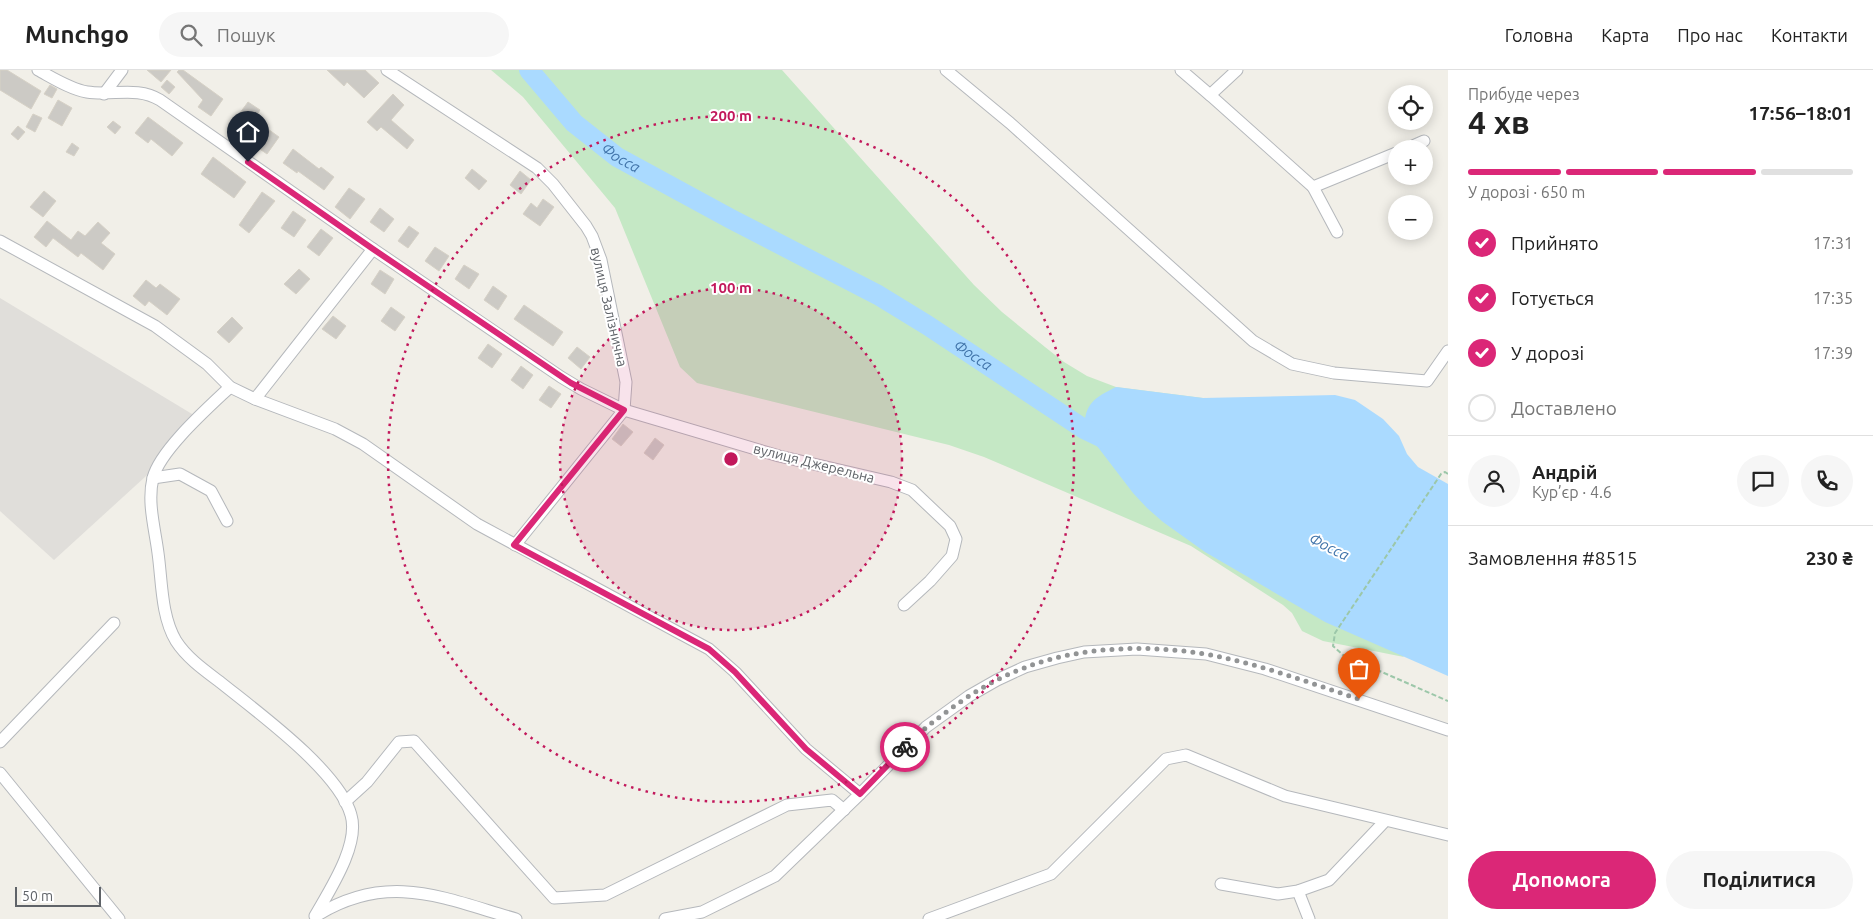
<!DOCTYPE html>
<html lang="uk">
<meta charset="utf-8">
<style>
body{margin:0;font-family:Ubuntu,sans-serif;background:#f6f6f6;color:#222;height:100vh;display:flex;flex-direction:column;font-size:19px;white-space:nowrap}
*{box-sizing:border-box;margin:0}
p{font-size:16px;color:#767676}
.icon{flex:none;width:28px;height:28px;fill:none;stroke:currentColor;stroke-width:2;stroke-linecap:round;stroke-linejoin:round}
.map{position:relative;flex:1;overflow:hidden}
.details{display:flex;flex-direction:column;background:#fff;width:425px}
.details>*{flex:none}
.controls{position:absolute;left:1388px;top:15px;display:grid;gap:10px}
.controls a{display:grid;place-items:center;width:45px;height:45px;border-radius:50%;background:#fff;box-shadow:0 2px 12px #0003;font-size:25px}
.scale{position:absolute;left:15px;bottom:12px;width:86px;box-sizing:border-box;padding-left:5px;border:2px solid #5f6368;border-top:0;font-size:14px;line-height:18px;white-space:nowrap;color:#5f6368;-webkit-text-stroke:4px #fff;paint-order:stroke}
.pin{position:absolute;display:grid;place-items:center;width:42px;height:42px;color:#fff;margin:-51px -21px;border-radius:50% 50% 50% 0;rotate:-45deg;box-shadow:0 0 5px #0007}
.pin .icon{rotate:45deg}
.courier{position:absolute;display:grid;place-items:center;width:50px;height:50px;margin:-25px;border:4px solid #db2777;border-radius:50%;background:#fff;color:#222;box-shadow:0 1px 6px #0007}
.headline em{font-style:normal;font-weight:700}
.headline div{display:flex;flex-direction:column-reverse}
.headline{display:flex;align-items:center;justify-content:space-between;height:85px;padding:0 20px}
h1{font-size:32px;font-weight:700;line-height:38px}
.bar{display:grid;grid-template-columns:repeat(4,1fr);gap:8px 5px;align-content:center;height:60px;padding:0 20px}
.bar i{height:6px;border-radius:4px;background:#e0e0e0}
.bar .active{background:#db2777}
.bar p{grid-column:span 4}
.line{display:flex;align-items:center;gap:12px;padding:0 20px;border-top:1px solid #e0e0e0}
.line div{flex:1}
.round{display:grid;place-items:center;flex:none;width:52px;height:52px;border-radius:26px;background:#f6f6f6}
ol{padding:0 20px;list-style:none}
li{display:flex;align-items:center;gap:15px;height:55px}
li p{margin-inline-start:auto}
li .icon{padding:5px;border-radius:50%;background:#db2777;color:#fff;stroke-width:4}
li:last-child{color:#767676}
li i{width:28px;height:28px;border:2px solid #e0e0e0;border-radius:50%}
.action{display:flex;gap:10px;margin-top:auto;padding:10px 20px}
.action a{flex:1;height:58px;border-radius:30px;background:#db2777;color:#fff;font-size:20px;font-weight:700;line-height:58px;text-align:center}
.action a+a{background:#f6f6f6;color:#222}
header{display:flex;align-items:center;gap:30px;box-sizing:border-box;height:70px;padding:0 25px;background:#fff;border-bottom:1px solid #e0e0e0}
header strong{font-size:24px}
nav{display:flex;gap:28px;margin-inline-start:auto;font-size:18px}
.search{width:350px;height:45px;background:#f6f6f6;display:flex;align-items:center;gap:12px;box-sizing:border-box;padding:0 18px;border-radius:28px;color:#767676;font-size:19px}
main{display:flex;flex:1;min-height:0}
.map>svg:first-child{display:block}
.industrial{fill:#e0deda}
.green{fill:#c5e8c5}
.water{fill:#aadaff}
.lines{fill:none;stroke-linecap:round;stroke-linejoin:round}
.river{stroke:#aadaff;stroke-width:20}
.building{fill:#cccac5;stroke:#d6d1c6}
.minor-casing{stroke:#b5b8bc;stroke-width:13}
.path{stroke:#9cc7a9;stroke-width:2;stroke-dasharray:5 2.5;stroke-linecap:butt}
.minor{stroke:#fff;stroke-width:11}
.done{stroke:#929495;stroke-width:5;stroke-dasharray:0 9}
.route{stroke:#db2777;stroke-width:6}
.ring{fill:none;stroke:#c2185b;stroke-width:2.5;stroke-dasharray:2.5 5}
.labels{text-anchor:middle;stroke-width:4;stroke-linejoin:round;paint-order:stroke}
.street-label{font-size:14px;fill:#5f6368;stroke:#fff}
.water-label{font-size:15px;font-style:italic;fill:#4174aa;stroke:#fff}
.centre{fill:#c2185b;stroke:#fff;stroke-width:2.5}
.ring-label{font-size:15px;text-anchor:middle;font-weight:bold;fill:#c2185b;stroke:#fff;stroke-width:4;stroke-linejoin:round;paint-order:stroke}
</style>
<header>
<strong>Munchgo</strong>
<div class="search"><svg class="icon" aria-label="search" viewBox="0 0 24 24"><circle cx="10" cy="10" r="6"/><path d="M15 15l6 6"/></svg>Пошук</div>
<nav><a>Головна</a><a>Карта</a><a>Про нас</a><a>Контакти</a></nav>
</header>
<main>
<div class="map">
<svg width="1448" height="849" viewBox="0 0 1448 849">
<rect width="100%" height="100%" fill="#f1efe8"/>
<polygon class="industrial" points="0,228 197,347 157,396 54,490 0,441"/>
<polygon class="green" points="491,0 782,0 974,215 1002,242 1045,277 1064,292 1087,306 1116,317 1203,328 1404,587 1323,571 1302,561 1292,543 1283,535 1191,476 984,387 949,375 697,313 680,297 615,138 523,27"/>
<path class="water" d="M1116,317L1203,328L1335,325L1355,330L1383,349L1399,366L1407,384L1418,397L1448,414V606L1325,552L1205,482L1163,452L1147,438L1133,423L1084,359C1085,333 1094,328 1116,317Z"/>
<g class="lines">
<path class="river" id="s1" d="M529,0L574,53L617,87L731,149L878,225L927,255L1084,359L1109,371"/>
</g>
<g class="building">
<polygon points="0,0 7,0 41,21 31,39 0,20"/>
<polygon points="147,0 171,0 161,12"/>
<polygon points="179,0 183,0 223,29 211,46 198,37 203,30 177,2"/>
<polygon points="327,0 365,0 379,13 364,28 347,12 344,16"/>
<polygon points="167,10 175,17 169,24 161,17"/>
<polygon points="50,15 57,19 52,28 44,24"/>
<polygon points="393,24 404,35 391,50 414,70 407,79 381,57 377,61 367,52"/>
<polygon points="58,30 72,38 62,56 48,48"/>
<polygon points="248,32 260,40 254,49 279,67 267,84 229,58"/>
<polygon points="33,44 42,48 35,62 26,57"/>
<polygon points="148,47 183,73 172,86 151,69 148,73 135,63"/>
<polygon points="113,51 121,57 115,64 107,57"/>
<polygon points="18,56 25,62 18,70 11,64"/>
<polygon points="72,73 79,78 74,86 66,82"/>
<polygon points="293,79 319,99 321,97 334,107 324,120 298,101 297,103 283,93"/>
<polygon points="213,87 246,112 234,128 201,104"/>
<polygon points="472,99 487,111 479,120 465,108"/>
<polygon points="520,101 531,110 521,124 510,115"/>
<polygon points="349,118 365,129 350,149 335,137"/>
<polygon points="44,121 56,131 43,147 30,137"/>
<polygon points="262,122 275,131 249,163 239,155"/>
<polygon points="543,129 554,137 540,156 523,144 531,133 537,138"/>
<polygon points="380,138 394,149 384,162 370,152"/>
<polygon points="293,141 306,150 294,167 281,158"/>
<polygon points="47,151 71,170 78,161 85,166 98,152 110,163 101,173 115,184 103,200 81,183 78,187 53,168 46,177 34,167"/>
<polygon points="409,156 419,163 408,178 398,171"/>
<polygon points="321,159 333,168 319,186 307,177"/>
<polygon points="435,177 449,186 439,201 425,191"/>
<polygon points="464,195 479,204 469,219 455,209"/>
<polygon points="299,199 310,209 296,224 284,214"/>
<polygon points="380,200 394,209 385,224 371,214"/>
<polygon points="146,210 156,218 160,214 180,229 167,245 149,231 145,236 133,226"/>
<polygon points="493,216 507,226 498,240 484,230"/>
<polygon points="524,235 563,262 553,276 514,249"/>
<polygon points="391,237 405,247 395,261 381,251"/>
<polygon points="333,246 346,256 336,269 322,259"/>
<polygon points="232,247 243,258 229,273 217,262"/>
<polygon points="488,274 502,284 492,298 478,288"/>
<polygon points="577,277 590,287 581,299 568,288"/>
<polygon points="521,296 533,305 523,319 511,310"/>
<polygon points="549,316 561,324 551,338 539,330"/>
<polygon points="623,354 633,362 621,376 612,369"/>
<polygon points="655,368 664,375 653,390 644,383"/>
</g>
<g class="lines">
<defs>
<g id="minor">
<path d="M38,0C53,8 70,19 87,22C113,26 137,16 160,30L373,179L561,307L581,319L624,340L779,386L891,412L912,420L950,456L956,469L952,486L930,511L904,535"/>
<polyline points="387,0 537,98 553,114 586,156 592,166 601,190 626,312 624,340 515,475"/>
<polyline points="946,0 1010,53 1253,271 1292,294 1334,303 1427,311 1448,281"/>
<polyline points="1181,0 1210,25 1237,0"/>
<polyline points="104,24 122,0"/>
<polyline points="1210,25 1313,117 1396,83"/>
<polyline points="1406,79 1424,71"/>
<polyline points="1313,117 1337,162"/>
<polyline points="0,171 155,256 207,294 230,317 255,329 335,359 363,374 477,454 709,579 735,602 806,679 860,724"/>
<path d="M230,317C209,337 160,380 153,408C147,432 155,459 158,483C162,511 161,546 176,571C187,588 204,600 220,612C256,641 339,701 351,745C360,775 329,821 315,846"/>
<polyline points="255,329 373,179"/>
<polyline points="153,408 180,404 211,421 227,451"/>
<polyline points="0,672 114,553"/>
<polyline points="0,703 119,849"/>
<polyline points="345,732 367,712 399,672 414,671 554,828 605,825 787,735 832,730 844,740"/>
<polyline points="1221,814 1278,824 1298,821 1329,810 1385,751"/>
<polyline points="1298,821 1309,849"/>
<path d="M316,846C388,801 443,828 516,849"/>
<polyline points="665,849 702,842 775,806 860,724 926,657 969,626 997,610 1025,597 1057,588 1084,582 1137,579 1206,584 1265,599 1448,660"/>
<polyline points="929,849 1051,804 1166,689 1186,685 1285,726 1448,765"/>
</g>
</defs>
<use href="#minor" class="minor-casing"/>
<polyline class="path" points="1448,404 1445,402 1441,404 1335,563 1333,576 1343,585 1448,631"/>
<use href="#minor" class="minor"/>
</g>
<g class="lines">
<path class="done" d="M905,677C918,663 933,652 949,640C972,623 997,608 1024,598C1085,574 1163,574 1225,588C1271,598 1315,615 1359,629"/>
<polyline class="route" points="248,92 373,179 571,313 624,340 514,475 709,579 735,602 806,679 860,724 905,677"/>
</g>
<circle cx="731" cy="389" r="171" fill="#c2185b" fill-opacity=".12"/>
<g class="ring">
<circle cx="731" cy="389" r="171"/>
<circle cx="731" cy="389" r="343"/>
</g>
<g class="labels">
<g class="street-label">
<text transform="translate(609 237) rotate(77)" y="5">вулиця Залізнична</text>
<text transform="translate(814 393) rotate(14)" y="5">вулиця Джерельна</text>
</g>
<g class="water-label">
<text dy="5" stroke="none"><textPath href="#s1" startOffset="128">Фосса</textPath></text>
<text dy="5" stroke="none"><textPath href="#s1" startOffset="532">Фосса</textPath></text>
<text transform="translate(1329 477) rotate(26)" y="5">Фосса</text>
</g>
</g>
<circle cx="731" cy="389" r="8" class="centre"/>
<g class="ring-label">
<text x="731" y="51">200 m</text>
<text x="731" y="223">100 m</text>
</g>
</svg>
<div class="controls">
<a><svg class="icon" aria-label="locate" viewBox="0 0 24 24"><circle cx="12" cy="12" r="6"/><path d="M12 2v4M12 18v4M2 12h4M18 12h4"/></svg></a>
<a>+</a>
<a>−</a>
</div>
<div class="scale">50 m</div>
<div class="pin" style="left:1359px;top:629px;background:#ea580c"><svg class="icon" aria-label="bag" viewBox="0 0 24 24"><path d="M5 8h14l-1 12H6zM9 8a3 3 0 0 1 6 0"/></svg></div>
<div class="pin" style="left:248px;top:92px;background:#1f2937"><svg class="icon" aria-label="home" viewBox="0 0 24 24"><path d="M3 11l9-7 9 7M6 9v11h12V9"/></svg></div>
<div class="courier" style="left:905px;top:677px"><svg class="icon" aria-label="bike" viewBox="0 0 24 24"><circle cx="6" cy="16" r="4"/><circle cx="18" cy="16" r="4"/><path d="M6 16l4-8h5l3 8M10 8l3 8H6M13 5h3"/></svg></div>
</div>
<section class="details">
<div class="headline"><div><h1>4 хв</h1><p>Прибуде через</p></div><em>17:56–18:01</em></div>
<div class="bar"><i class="active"></i><i class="active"></i><i class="active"></i><i></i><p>У дорозі · 650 m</p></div>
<ol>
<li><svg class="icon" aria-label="check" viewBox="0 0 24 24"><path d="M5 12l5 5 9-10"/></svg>Прийнято<p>17:31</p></li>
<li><svg class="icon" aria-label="check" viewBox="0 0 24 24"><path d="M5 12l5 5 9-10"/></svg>Готується<p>17:35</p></li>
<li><svg class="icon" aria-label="check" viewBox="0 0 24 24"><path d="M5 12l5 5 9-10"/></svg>У дорозі<p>17:39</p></li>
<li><i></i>Доставлено</li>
</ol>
<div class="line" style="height:90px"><a class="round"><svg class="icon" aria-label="person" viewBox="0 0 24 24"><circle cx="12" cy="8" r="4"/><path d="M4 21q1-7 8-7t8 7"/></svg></a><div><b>Андрій</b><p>Кур’єр · 4.6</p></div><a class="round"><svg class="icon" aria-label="chat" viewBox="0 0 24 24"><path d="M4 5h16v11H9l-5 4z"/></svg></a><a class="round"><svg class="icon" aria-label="phone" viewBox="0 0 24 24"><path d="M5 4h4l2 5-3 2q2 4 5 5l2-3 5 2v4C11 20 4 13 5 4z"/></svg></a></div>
<div class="line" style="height:65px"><div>Замовлення #8515</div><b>230 ₴</b></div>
<div class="action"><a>Допомога</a><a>Поділитися</a></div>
</section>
</main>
